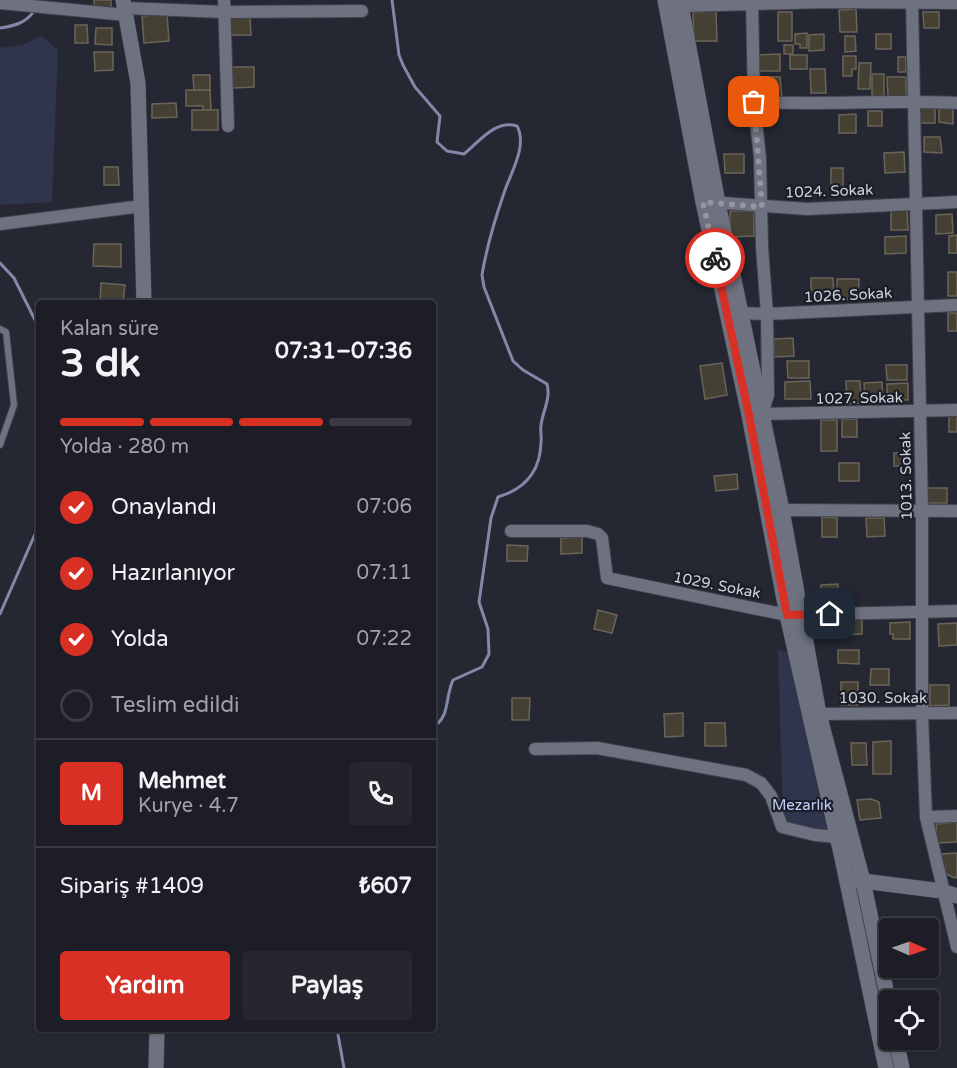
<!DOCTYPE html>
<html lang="tr">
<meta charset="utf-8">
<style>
body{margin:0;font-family:"Varela Round",sans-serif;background:#25262e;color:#f1f3f6;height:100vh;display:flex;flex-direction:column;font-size:22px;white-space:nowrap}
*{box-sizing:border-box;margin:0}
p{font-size:20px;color:#a0a2a7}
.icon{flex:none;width:33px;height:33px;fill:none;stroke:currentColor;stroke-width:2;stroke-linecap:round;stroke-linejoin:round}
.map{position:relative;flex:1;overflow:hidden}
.panel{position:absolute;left:36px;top:300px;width:400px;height:732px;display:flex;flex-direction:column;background:#1c1d26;border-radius:6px;box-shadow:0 2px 4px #0004,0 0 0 2px #3a3b43}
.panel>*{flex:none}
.needle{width:39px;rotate:92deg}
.controls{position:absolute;left:879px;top:918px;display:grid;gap:12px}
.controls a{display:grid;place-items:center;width:60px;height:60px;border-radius:6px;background:#1c1d26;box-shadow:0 2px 4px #0004,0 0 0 2px #3a3b43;font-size:30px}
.pin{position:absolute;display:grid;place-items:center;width:51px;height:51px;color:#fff;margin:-26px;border-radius:12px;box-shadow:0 3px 9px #0006}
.courier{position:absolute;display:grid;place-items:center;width:60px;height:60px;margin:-30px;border:4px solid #d93025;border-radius:50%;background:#fff;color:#222;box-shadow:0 2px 8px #0007}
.headline em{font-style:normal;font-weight:700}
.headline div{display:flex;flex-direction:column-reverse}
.headline{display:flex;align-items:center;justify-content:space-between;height:102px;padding:0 24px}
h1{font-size:39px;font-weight:700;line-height:45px}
.bar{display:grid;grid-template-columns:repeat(4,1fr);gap:9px 6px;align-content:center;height:72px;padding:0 24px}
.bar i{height:8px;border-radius:4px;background:#3a3b43}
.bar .on{background:#d93025}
.bar p{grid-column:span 4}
.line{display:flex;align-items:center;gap:15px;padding:0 24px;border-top:2px solid #3a3b43}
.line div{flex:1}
.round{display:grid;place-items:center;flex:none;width:63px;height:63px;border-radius:6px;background:#25262e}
ol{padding:0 24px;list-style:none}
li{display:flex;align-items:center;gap:18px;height:66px}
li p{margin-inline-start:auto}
li .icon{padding:6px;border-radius:50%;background:#d93025;color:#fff;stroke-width:4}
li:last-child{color:#a0a2a7}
li i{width:33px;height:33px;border:3px solid #3a3b43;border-radius:50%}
.primary-button{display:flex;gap:12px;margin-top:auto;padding:12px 24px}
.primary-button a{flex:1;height:69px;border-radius:6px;background:#d93025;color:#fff;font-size:24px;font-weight:700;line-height:69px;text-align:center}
.primary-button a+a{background:#25262e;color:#f1f3f6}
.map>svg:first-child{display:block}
.green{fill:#30354e}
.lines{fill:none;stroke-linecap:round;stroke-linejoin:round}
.stream{stroke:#8288a7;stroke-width:3}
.building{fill:#454034;stroke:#6b6458;stroke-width:1.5}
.service-casing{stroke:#40424c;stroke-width:8}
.minor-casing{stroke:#40424c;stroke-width:14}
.tertiary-casing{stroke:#40424c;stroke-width:16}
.service{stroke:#6e717f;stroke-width:6}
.minor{stroke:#6e717f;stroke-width:12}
.tertiary{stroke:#6e717f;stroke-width:15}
.done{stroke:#94969f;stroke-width:6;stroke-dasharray:0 10.8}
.route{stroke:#d93025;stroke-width:8}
.labels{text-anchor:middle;stroke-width:4.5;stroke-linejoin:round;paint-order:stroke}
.street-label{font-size:15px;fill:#d0d2d9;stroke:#1b1e29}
.park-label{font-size:15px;fill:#c3ccf5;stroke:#1b1e29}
</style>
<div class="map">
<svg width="957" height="1068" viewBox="0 0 957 1068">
<rect width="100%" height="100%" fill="#252733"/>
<g class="green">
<polygon points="41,36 58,50 52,202 0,205 0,48 22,45"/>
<polygon points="778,650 788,653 827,829 822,834 783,820"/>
</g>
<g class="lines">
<g class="stream">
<path d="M392,0L399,55L403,65L415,87L440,116L437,142L447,151L464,154C480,141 496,119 517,126C528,146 510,174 504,193C496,216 486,251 482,275L484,287L513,361L523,370L547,384C551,399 543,410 541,425C540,431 542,437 541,443C540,472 525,489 498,497L491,518L479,602L488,629L489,654L482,667L453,680C445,697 450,717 434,726"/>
<path d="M0,28C14,26 26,23 34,11"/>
<polyline points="0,263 14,278 39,328"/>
<polyline points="0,614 39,525"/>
<polyline points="337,1029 344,1068"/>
</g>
</g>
<g class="building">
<polygon points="94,0 111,0 111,8 94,9"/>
<polygon points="856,9 857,32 840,32 839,10"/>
<polygon points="716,11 717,41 694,41 693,12"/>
<rect x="778" y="12" width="14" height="29"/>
<polygon points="923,12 939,12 939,28 924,28"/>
<polygon points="167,14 169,41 144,43 142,16"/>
<polygon points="230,17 250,17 251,35 231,35"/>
<polygon points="75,25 87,25 88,43 75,43"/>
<polygon points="96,28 112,28 112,45 95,44"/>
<polygon points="807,33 807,48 800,48 800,44 795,44 795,34"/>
<polygon points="824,34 824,50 809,51 809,35"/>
<rect x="876" y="34" width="15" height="15"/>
<polygon points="845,36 855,36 856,51 845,52"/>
<rect x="784" y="45" width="9" height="9"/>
<polygon points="94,52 113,52 113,70 95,71"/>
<polygon points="780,54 780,71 758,71 758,55"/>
<rect x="790" y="55" width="17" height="14"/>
<polygon points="843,56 856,56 856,69 852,69 852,76 843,76"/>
<rect x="898" y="57" width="8" height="15"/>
<polygon points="859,63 871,63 870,89 858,89"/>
<polygon points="232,67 254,67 254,87 233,88"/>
<polygon points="810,69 825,69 826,93 811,93"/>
<rect x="872" y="74" width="12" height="22"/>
<polygon points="193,75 210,75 210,90 194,90"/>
<polygon points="760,77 780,77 782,97 768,98 760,90"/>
<polygon points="887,77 906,77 906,96 888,97"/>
<polygon points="186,90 210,90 211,110 203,110 203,106 186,106"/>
<polygon points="176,103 177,117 152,118 152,104"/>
<rect x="919" y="108" width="16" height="15"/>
<polygon points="946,108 953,108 953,124 939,122 939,109"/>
<rect x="192" y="110" width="26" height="20"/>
<rect x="868" y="111" width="14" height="15"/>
<polygon points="856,114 856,133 839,133 839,115"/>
<polygon points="924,137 940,137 942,153 924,152"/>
<polygon points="904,152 905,172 885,173 884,153"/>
<polygon points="724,154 744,154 744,173 725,173"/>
<polygon points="104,167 118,167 119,185 104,185"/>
<rect x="831" y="168" width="12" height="22"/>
<polygon points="891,210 907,210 908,230 891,230"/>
<polygon points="730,211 754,211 754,236 730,237"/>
<polygon points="952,214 953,233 936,234 936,215"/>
<polygon points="957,235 957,253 949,253 949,236"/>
<polygon points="906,236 906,253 885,254 885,237"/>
<polygon points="94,244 121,244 121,267 93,266"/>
<rect x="948" y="272" width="9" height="24"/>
<polygon points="811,278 833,278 834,297 811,297"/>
<polygon points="837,279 859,279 858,299 837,299"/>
<polygon points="101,283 125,285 123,303 100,303"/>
<rect x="948" y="313" width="9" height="18"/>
<polygon points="793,338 794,356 774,357 774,339"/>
<polygon points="787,361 809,361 809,378 788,378"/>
<polygon points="722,363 727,395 705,399 700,366"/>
<polygon points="886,365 907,365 907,380 887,380"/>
<polygon points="810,381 811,399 785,399 785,382"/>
<polygon points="846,381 860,381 861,403 847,404"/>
<polygon points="882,382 883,402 865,403 864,383"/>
<polygon points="908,383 908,400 887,400 887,384"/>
<rect x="949" y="416" width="8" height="16"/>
<rect x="842" y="419" width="15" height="18"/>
<rect x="821" y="420" width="16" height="31"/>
<rect x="894" y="453" width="15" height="13"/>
<rect x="839" y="463" width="20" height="18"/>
<polygon points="737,474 738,489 716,491 714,476"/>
<rect x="927" y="488" width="20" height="15"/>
<polygon points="822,517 837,518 837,537 822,537"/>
<polygon points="866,518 884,518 885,536 867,537"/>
<polygon points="582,537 582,553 561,554 561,538"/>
<polygon points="507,545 528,546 527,561 507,561"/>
<polygon points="838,584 839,604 821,605 821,585"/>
<polygon points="598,610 617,615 612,633 594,629"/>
<polygon points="830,619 830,636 812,636 812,620"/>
<polygon points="844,619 862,619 862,634 844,635"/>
<polygon points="910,622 910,639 893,639 893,634 890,634 890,623"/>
<polygon points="957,623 957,645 939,646 938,624"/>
<polygon points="838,650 859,650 859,664 838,663"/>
<polygon points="871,669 889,669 889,685 870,685"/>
<rect x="841" y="682" width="17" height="23"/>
<polygon points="930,685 949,685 949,705 930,706"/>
<polygon points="512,698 530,698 529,720 512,720"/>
<polygon points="683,713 683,736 665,737 664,714"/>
<polygon points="705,723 725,723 726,746 705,746"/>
<polygon points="891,741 891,774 873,774 873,742"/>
<polygon points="851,743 866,743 867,765 852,765"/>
<polygon points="871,799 879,802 881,818 860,820 857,800"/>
<polygon points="957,822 957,842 937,843 936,824"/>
<polygon points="957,853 957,878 952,877 945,873 945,867 941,864 942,854"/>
<polygon points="934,1010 938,1031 928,1033 928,1011"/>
</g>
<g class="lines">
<defs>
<polyline id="service" points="0,329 6,332 14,405 0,445"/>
<g id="minor">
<polyline points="224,0 228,126"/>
<polyline points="752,0 754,102 760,158 762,247 767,314 768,395 762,414 957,410"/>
<polyline points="912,0 922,511 922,713 926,817 957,947"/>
<polyline points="0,3 126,15"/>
<polyline points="682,6 824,2 957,3"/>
<polyline points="125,8 224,12 362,11"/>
<path d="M754,102C822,105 889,100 957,103"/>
<polyline points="710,202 807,209 957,202"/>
<polyline points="0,224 142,206"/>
<polyline points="741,313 767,314 957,305"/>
<polyline points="782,510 957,511"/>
<polyline points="511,531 587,531 598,534 602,538 607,578 787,615 957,611"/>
<polyline points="811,714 957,713"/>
<polyline points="535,749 597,748 746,775 761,783 771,796 782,827 815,835 837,837"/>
<polyline points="926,817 957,816"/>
</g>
<g id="tertiary">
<polyline points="123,0 138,83 144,303"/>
<polyline points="665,0 703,202 749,415 787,615 842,858 886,1068"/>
<polyline points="680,0 718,203 782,510 819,714 863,881 890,1009"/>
<polyline points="855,880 942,891 957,896"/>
<polyline points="896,1040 902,1068"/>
<polyline points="156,1068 157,1029"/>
</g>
</defs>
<use href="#service" class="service-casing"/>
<use href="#minor" class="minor-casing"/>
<use href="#tertiary" class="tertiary-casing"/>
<use href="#service" class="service"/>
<use href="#minor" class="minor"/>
<use href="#tertiary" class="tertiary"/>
</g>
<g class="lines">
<polyline class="done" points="715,258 703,202 762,207 754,102"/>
<polyline class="route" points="715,258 749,415 787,615 830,614"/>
</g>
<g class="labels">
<g class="street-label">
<text transform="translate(829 191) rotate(-2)" y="5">1024. Sokak</text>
<text transform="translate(848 295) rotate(-3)" y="5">1026. Sokak</text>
<text transform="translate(859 398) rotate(-1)" y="5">1027. Sokak</text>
<text transform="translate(906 476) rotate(-91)" y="5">1013. Sokak</text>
<text transform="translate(717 585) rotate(11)" y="5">1029. Sokak</text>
<text x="883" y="703">1030. Sokak</text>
</g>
<g class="park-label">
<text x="802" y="810">Mezarlık</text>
</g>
</g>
</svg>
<div class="controls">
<a><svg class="needle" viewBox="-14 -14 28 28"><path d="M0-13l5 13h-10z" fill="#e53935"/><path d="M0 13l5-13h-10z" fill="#a0a2a7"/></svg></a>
<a><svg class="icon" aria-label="locate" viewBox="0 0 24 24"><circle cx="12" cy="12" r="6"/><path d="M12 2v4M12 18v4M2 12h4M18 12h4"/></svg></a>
</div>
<div class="pin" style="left:754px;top:102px;background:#ea580c"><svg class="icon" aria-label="bag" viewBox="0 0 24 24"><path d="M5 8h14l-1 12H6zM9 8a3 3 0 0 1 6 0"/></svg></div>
<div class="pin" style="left:830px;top:614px;background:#1f2937"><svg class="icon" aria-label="home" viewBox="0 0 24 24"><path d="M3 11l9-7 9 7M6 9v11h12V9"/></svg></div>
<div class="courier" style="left:715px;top:258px"><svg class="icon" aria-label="bike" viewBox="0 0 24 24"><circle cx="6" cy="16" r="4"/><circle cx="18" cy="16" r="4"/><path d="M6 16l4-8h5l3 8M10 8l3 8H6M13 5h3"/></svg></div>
<section class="panel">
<div class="headline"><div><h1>3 dk</h1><p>Kalan süre</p></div><em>07:31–07:36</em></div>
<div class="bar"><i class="on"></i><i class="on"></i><i class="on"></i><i></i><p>Yolda · 280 m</p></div>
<ol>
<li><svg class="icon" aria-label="check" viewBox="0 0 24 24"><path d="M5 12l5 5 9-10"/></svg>Onaylandı<p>07:06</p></li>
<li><svg class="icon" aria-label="check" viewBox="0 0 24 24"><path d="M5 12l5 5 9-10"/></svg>Hazırlanıyor<p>07:11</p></li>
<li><svg class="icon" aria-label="check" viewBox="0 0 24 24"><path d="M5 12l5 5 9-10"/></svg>Yolda<p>07:22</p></li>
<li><i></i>Teslim edildi</li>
</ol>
<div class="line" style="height:108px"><b class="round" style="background:#d93025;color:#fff">M</b><div><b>Mehmet</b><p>Kurye · 4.7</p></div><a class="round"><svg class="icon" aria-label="phone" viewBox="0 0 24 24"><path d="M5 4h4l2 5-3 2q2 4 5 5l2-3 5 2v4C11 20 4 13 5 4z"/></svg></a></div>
<div class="line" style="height:78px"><div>Sipariş #1409</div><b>₺607</b></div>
<div class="primary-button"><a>Yardım</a><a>Paylaş</a></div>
</section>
</div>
